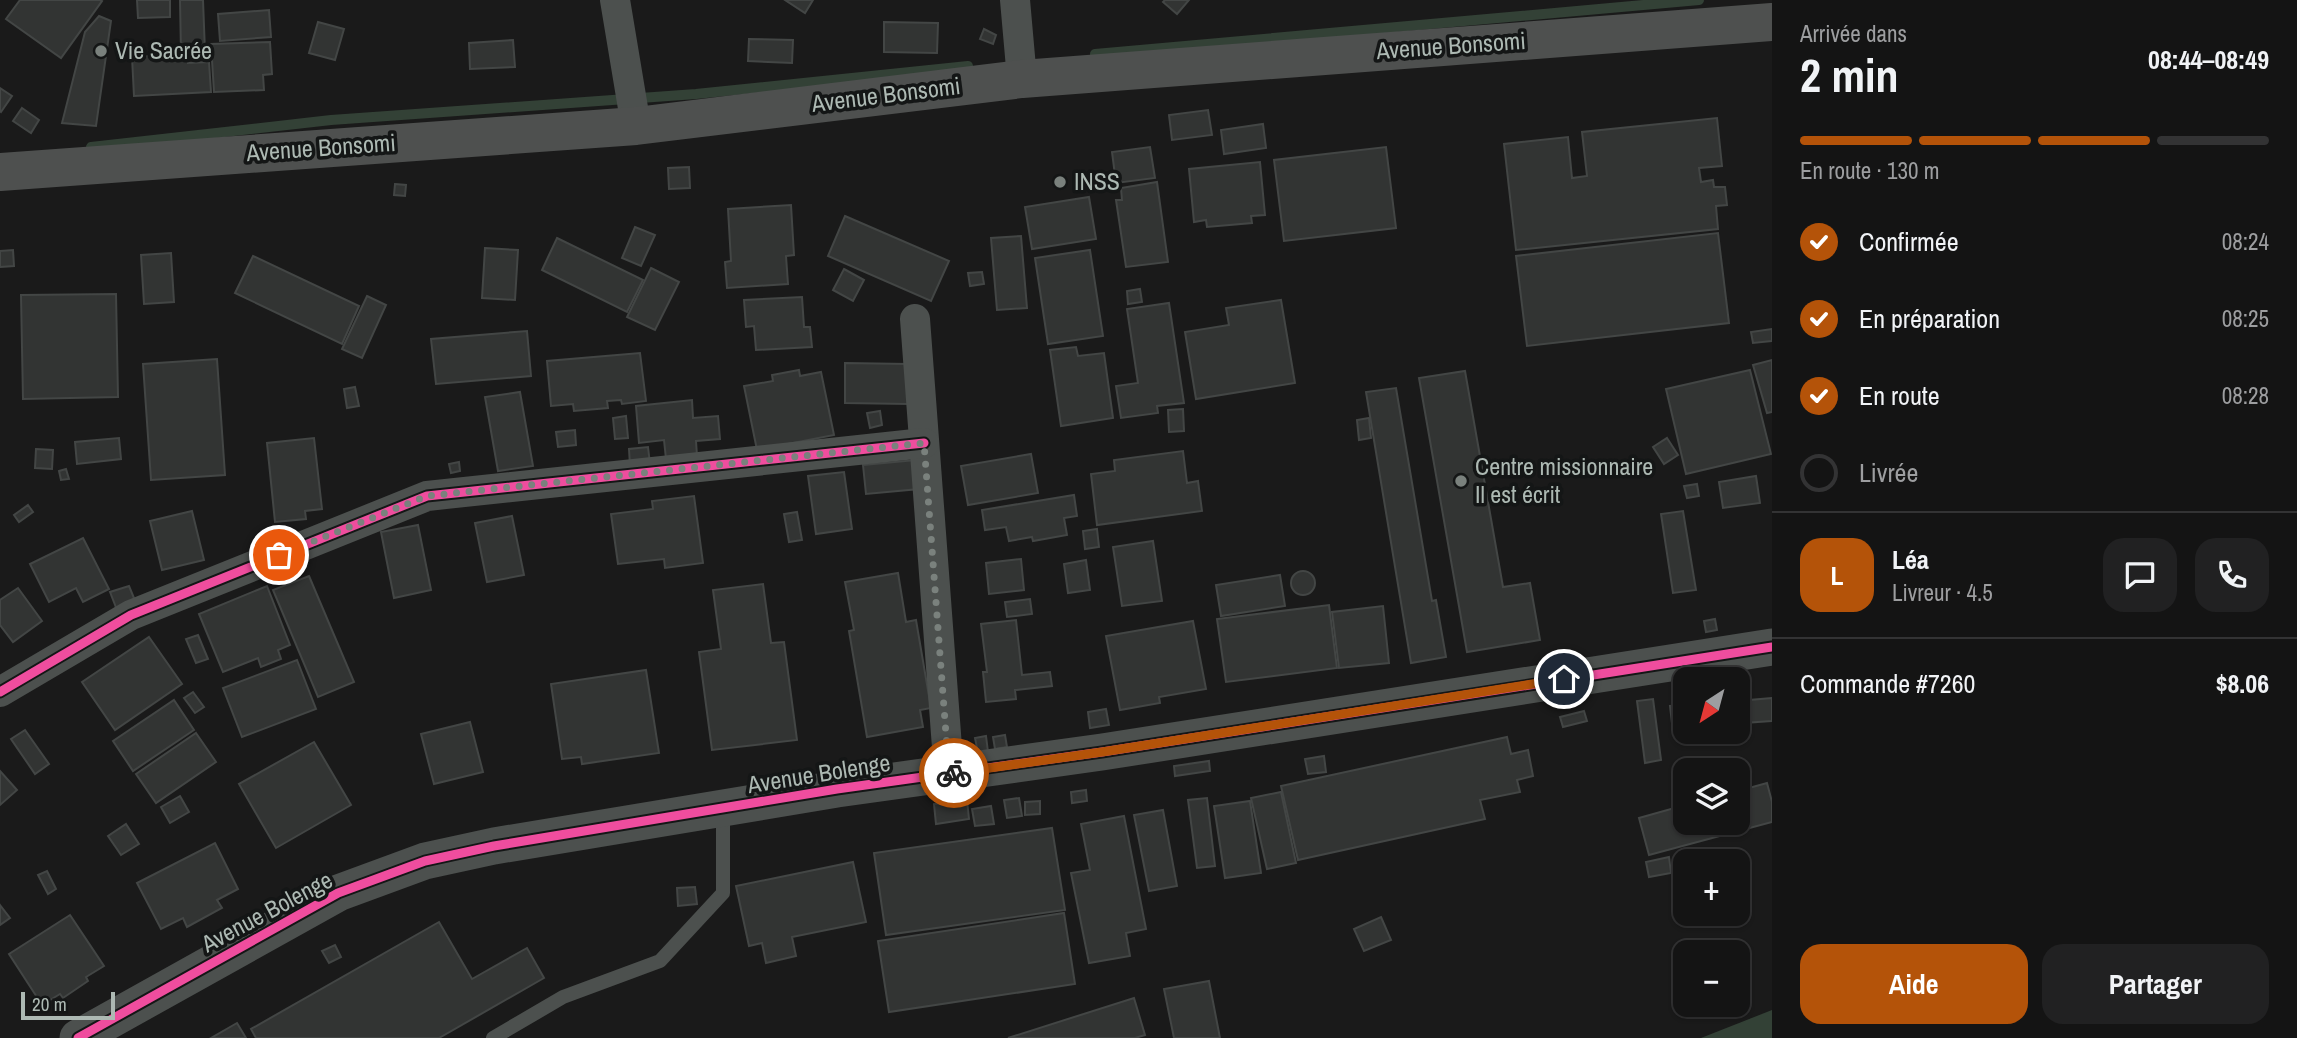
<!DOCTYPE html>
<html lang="fr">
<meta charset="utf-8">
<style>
body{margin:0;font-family:"Archivo Narrow",sans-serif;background:#212122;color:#f1f3f6;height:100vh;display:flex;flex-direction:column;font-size:26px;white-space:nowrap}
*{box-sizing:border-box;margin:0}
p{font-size:23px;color:#9d9ea0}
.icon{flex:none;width:38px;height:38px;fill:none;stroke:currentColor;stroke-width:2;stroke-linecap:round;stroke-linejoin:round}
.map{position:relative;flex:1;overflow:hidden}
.panel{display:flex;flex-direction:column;background:#141414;width:525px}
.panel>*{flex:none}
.needle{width:46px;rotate:216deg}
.buttons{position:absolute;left:1673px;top:667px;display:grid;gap:14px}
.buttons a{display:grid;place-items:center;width:77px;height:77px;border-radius:14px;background:#141414;box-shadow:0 2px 5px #0004,0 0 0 2px #333334;font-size:35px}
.scale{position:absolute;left:21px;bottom:18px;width:94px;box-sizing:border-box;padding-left:7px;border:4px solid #adb9b3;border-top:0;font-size:19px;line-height:24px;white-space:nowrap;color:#adb9b3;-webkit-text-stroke:5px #141616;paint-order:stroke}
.pin{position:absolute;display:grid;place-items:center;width:60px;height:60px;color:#fff;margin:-30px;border:4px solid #fff;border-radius:50%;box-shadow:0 2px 7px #0007}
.courier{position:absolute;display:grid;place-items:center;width:70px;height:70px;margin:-35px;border:5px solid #b45309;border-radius:50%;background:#fff;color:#222;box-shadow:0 2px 9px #0007}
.summary em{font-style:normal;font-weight:800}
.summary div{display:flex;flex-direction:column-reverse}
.summary{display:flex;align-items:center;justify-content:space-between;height:119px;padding:0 28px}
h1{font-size:46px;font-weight:800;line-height:52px}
.bar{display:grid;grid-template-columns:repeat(4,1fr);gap:10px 7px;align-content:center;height:84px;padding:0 28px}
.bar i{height:9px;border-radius:5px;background:#333334}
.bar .current{background:#b45309}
.bar p{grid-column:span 4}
.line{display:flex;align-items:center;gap:18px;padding:0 28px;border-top:2px solid #333334}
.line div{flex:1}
.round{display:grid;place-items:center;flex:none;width:74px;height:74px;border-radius:21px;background:#212122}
ol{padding:0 28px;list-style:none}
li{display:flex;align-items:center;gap:21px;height:77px}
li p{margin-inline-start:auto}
li .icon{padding:7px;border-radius:50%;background:#b45309;color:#fff;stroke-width:4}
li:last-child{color:#9d9ea0}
li i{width:38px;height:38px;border:4px solid #333334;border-radius:50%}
.primary-button{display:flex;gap:14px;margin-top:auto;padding:14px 28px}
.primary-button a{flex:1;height:80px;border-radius:21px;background:#b45309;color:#fff;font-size:28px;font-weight:800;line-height:80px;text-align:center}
.primary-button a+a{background:#212122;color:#f1f3f6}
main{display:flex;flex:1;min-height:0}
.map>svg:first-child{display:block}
.water{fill:#334136}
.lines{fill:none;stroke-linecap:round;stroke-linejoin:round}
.stream{stroke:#334136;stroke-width:10}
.building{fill:#323433;stroke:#434645;stroke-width:2}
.service{stroke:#4c504e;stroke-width:14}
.minor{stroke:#4c504e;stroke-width:30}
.tertiary{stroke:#4c504e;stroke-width:37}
.primary{stroke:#4e504f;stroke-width:38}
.cycleway-casing{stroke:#141616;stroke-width:13}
.cycleway{stroke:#ef4d9e;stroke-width:9}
.done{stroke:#7a817d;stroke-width:7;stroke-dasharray:0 12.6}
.route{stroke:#b45309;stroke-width:9}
.poi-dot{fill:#7a817d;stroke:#141616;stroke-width:2.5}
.labels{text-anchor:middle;stroke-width:7;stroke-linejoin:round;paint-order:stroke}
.street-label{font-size:24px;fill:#adb9b3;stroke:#141616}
.poi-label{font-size:24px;fill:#adb9b3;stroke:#141616;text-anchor:start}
</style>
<main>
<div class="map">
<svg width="1772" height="1038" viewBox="0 0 1772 1038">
<rect width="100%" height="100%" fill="#1a1a1a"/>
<polygon class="water" points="1772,1010 1772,1038 1701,1038"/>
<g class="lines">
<g class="stream">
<polyline points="1095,54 1699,0"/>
<polyline points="91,147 331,120 696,94 968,66"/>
</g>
</g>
<g class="building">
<polygon points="20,0 100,0 102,1 61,58 6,19"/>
<polygon points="137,0 170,0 170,17 138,18"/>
<polygon points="180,0 203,0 205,52 181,53"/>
<polygon points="785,0 813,0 805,13"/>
<polygon points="1165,0 1189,0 1177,14 1163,2"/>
<polygon points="269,10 271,37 220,41 218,14"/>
<polygon points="99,16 111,21 96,126 62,123 85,32"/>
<polygon points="318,22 344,29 335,60 309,53"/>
<polygon points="884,22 938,23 937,53 884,52"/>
<polygon points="984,29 996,35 993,44 980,39"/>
<polygon points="749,39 793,40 792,63 748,61"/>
<polygon points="513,40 515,67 470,69 469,43"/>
<polygon points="270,42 272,74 263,75 264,90 214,92 211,44"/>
<polygon points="188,54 188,63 209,62 211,92 134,96 132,57"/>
<polygon points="0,88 12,96 1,112 0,111"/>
<polygon points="22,108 39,120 31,133 13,121"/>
<polygon points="1208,110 1212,135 1172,140 1169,115"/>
<polygon points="1717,118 1722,166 1699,168 1701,182 1713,180 1714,187 1725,187 1727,205 1716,206 1718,229 1516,250 1504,144 1568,137 1572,178 1587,176 1582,132"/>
<polygon points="1263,124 1266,148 1224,154 1221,130"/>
<polygon points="1150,147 1155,178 1116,183 1112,152"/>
<polygon points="1386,147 1396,228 1284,241 1274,160"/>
<polygon points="1260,162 1265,215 1251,216 1252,223 1207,227 1206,220 1194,222 1189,169"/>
<polygon points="689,167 690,188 669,189 668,168"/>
<polygon points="1157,182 1168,262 1126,267 1116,200 1122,200 1121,188"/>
<polygon points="395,184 406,185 405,196 394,195"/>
<polygon points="1089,197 1096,239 1032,249 1025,207"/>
<polygon points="791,205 794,255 786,256 788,284 727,288 725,262 731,261 728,209"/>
<polygon points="845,216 949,261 931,301 828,256"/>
<polygon points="635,227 655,235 641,266 622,258"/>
<polygon points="1718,233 1729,323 1527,346 1516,256"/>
<polygon points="1021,236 1027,308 997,310 991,238"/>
<polygon points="557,238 643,280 627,312 542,270"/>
<polygon points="485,248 518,250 515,300 482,298"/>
<polygon points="13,250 14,266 0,267 0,251"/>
<polygon points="1090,250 1103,336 1048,344 1035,258"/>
<polygon points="171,253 174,302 144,304 141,255"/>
<polygon points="253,256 359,306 342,344 235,293"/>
<polygon points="651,268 679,282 655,330 627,317"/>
<polygon points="844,269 864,280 853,301 833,290"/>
<polygon points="982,272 984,284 970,286 968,273"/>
<polygon points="1140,289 1142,302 1128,304 1127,291"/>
<polygon points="116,294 118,397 23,399 21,295"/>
<polygon points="367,296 386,305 362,358 342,349"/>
<polygon points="802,297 804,327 810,327 812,347 756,350 754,326 746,327 744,300"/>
<polygon points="1281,300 1295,383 1196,399 1185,332 1229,325 1226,308"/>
<polygon points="1169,303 1184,403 1157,406 1158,413 1121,418 1116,386 1138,383 1127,309"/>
<polygon points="1772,329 1772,341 1753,343 1751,332"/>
<polygon points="527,331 531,376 436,384 431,339"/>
<polygon points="1076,347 1078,356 1104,353 1113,418 1061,426 1050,350"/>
<polygon points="640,353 646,401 622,404 621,400 607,401 608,408 574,411 573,404 551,406 547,361"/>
<polygon points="217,359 225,475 151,480 143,364"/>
<polygon points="1772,360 1772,412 1767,413 1753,365"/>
<polygon points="845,363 908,364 908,404 845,403"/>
<polygon points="799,370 800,376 821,372 834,435 757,450 744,386 773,381 772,375"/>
<polygon points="1750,370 1771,454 1686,474 1666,389"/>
<polygon points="1465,371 1503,587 1530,583 1540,640 1467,652 1419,378"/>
<polygon points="355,387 359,406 347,408 344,389"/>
<polygon points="1396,388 1432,601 1436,600 1446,657 1411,663 1366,392"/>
<polygon points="520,392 533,466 498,471 485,397"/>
<polygon points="692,400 693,418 718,416 720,439 696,441 697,456 666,459 664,440 639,443 636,406"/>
<polygon points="1183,409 1184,431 1169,432 1168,410"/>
<polygon points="880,411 882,425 870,428 867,413"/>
<polygon points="626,416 628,438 615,439 613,418"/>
<polygon points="1369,418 1371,438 1359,440 1357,420"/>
<polygon points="575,430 576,445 558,447 556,432"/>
<polygon points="119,438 121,459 77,464 75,442"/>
<polygon points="314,438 322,509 305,511 306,519 275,522 267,443"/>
<polygon points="1667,438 1678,455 1664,464 1653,447"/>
<polygon points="648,447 650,464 630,466 629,449"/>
<polygon points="36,449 53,450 52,469 35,468"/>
<polygon points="1183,451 1187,483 1198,481 1202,511 1097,525 1091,474 1115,471 1114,460"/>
<polygon points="1031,454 1038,493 968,505 961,466"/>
<polygon points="916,460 919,489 866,494 863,465"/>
<polygon points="459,462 460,471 451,473 449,464"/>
<polygon points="66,469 69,479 61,480 59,471"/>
<polygon points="844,472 852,529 816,534 808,476"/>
<polygon points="1756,476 1760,503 1723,508 1719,482"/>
<polygon points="1697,484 1699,496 1687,498 1684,486"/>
<polygon points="1074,495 1077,516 1064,518 1067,535 1033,541 1032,537 1009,541 1006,527 985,530 982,510"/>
<polygon points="694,496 703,563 665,568 664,559 618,564 611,514 653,509 652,501"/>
<polygon points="28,505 33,512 19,522 14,515"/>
<polygon points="192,511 204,560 162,570 150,521"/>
<polygon points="1683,511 1696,590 1673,593 1661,514"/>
<polygon points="797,512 802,540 789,542 784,514"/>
<polygon points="512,516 524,575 487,582 475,523"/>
<polygon points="418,525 431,590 394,598 381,532"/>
<polygon points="1097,529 1099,547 1085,549 1083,531"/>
<polygon points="83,538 109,589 83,602 76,588 49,602 30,564"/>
<polygon points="1153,541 1162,601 1122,606 1113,547"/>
<polygon points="1021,559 1024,590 989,594 986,563"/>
<polygon points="1086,560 1090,590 1068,593 1064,564"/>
<circle cx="1303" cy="583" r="12"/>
<polygon points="898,573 906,622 916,620 931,708 920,710 923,727 867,737 849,631 854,630 845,582"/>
<polygon points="1280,575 1285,606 1221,616 1216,585"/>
<polygon points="309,576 354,682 318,697 273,590"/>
<polygon points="763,584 771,643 784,642 797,740 712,750 699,652 721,649 713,590"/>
<polygon points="129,586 136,603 117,610 110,592"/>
<polygon points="267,586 290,645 278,650 281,659 261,667 258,658 223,672 199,614"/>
<polygon points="18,588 42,621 13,642 0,625 0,600"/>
<polygon points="1030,599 1032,614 1007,617 1005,602"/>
<polygon points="1329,605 1337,668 1226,682 1217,619"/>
<polygon points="1383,606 1389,663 1339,668 1332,612"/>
<polygon points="1715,619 1717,630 1706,632 1704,621"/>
<polygon points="1016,620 1022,675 1050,672 1052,686 1015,690 1016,699 986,702 983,672 987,672 981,624"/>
<polygon points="1193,621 1206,689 1159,697 1160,703 1120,710 1106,636"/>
<polygon points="198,635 208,659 196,663 186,639"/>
<polygon points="149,637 182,684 115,730 82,682"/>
<polygon points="297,660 316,709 242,737 223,688"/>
<polygon points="646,670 659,753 582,764 581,757 562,759 551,684"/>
<polygon points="193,692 204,707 195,713 184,698"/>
<polygon points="1772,698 1772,721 1744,723 1745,734 1697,737 1697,732 1738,732 1738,701"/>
<polygon points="1653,699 1661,760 1645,763 1637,701"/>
<polygon points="174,700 194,730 133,771 113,741"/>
<polygon points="1685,705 1685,731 1673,732 1670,706"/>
<polygon points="1106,709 1109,725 1090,728 1088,712"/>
<polygon points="1584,711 1587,721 1563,727 1560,717"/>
<polygon points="470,722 483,772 434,784 421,734"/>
<polygon points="25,730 49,764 35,774 11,739"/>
<polygon points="196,733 216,762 156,803 136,774"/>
<polygon points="1005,735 1007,747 995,749 993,737"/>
<polygon points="986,736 988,752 978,753 975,738"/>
<polygon points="1507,737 1511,754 1528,750 1533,776 1517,780 1520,792 1480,800 1485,819 1298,860 1281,786"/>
<polygon points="314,742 351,805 276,848 239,784"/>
<polygon points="1324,756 1326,772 1308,774 1305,759"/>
<polygon points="1209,761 1210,771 1175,776 1174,766"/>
<polygon points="0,771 17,790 0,805"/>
<polygon points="1767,783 1772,802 1772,822 1649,855 1639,818 1685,805 1685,822 1738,822 1738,791"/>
<polygon points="1086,790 1087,801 1072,803 1071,792"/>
<polygon points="1281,792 1296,863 1267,869 1251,798"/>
<polygon points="180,796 189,812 170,823 161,807"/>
<polygon points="1019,798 1022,816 1007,818 1004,800"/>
<polygon points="1207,798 1215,866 1197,868 1188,800"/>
<polygon points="967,800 969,819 936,824 934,804"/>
<polygon points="1040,801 1040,814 1025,815 1025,802"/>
<polygon points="1250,801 1261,873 1225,878 1214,806"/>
<polygon points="991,806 994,824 975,826 972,809"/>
<polygon points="1163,810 1177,886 1149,891 1134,815"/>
<polygon points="1124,816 1146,929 1126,933 1130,956 1089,963 1071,873 1090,870 1081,824"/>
<polygon points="126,824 139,844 121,855 108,836"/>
<polygon points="1052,828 1065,910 886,935 874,853"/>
<polygon points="215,843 238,889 217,900 222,908 187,927 183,918 161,929 137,883"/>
<polygon points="1669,857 1671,873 1649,877 1646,862"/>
<polygon points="853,862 866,922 792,937 796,956 766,963 762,943 749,946 736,886"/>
<polygon points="47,871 56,889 48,894 38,875"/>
<polygon points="695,887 697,904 678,906 677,888"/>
<polygon points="0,905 10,918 0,925"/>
<polygon points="1064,913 1075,984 889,1012 878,941"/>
<polygon points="70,915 104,966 86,977 88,981 63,998 60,994 42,1005 9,954"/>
<polygon points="1381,917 1391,940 1364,951 1354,929"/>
<polygon points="439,922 472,979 527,948 544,978 439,1038 256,1038 251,1029"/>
<polygon points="335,945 341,957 329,963 322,951"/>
<polygon points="1209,981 1220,1038 1174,1038 1164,989"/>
<polygon points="1134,998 1145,1035 1135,1038 1008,1038"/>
<polygon points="237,1023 246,1038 211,1038"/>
</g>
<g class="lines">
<polyline class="service" points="493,1038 563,997 660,961 723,893 723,809"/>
<g class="minor">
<polyline points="615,0 636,126"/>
<polyline points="1015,0 1022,79"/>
<polyline points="915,319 949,774"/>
<polyline points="0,692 131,615 427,496 924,443"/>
</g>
<polyline class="tertiary" points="78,1038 338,893 425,861 494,846 837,789 1102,752 1772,647"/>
<polyline class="primary" points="0,172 636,126 1022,79 1772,22"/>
<defs>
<g id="cycleway">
<polyline points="0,692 131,615 427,496 924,443"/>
<polyline points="78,1038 338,893 425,861 494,846 837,789 1102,752 1772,647"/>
</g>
</defs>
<use href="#cycleway" class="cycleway-casing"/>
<use href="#cycleway" class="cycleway"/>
</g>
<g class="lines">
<polyline class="done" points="279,555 427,496 924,443 949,774 954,773"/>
<polyline class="route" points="954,773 1102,752 1564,679"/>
</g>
<g class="poi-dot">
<circle cx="101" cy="51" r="7"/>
<circle cx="1060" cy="182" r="7"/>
<circle cx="1461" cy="481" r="7"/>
</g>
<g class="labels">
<g class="street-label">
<text transform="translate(1451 46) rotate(-4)" y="8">Avenue Bonsomi</text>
<text transform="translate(886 95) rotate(-7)" y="8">Avenue Bonsomi</text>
<text transform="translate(321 148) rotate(-4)" y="8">Avenue Bonsomi</text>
<text transform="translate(819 774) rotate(-9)" y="8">Avenue Bolenge</text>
<text transform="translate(267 912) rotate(-28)" y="8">Avenue Bolenge</text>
</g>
<g class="poi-label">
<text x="115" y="59">Vie Sacrée</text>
<text x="1074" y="190">INSS</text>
<text x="1475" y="475">Centre missionnaire<tspan x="1475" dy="28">Il est écrit</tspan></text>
</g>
</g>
</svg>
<div class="buttons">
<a><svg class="needle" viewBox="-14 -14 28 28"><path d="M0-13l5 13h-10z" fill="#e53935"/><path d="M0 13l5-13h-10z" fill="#9d9ea0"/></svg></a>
<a><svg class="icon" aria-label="layers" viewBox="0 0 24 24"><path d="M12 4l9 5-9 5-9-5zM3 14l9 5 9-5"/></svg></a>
<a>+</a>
<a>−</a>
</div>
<div class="scale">20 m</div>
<div class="pin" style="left:279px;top:555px;background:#ea580c"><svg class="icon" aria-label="bag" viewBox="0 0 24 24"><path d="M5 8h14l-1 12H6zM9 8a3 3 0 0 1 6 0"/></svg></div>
<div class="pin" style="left:1564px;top:679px;background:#1f2937"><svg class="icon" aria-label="home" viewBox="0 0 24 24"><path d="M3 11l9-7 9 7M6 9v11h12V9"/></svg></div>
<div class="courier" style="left:954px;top:773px"><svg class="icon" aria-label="bike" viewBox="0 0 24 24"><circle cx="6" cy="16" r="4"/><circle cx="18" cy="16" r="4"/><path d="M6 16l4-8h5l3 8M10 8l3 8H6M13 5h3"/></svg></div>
</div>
<section class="panel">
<div class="summary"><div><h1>2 min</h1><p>Arrivée dans</p></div><em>08:44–08:49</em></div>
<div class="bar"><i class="current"></i><i class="current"></i><i class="current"></i><i></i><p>En route · 130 m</p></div>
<ol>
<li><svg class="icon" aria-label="check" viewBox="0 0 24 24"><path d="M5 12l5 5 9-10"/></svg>Confirmée<p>08:24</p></li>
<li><svg class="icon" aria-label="check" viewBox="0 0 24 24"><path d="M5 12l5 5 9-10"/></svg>En préparation<p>08:25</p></li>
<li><svg class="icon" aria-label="check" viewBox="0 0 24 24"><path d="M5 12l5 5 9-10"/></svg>En route<p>08:28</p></li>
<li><i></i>Livrée</li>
</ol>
<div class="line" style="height:126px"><b class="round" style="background:#b45309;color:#fff">L</b><div><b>Léa</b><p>Livreur · 4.5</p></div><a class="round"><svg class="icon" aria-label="chat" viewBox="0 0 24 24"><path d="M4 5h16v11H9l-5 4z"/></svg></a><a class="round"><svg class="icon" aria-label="phone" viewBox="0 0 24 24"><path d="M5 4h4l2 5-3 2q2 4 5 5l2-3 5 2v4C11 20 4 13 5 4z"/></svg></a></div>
<div class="line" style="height:91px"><div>Commande #7260</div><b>$8.06</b></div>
<div class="primary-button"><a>Aide</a><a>Partager</a></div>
</section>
</main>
